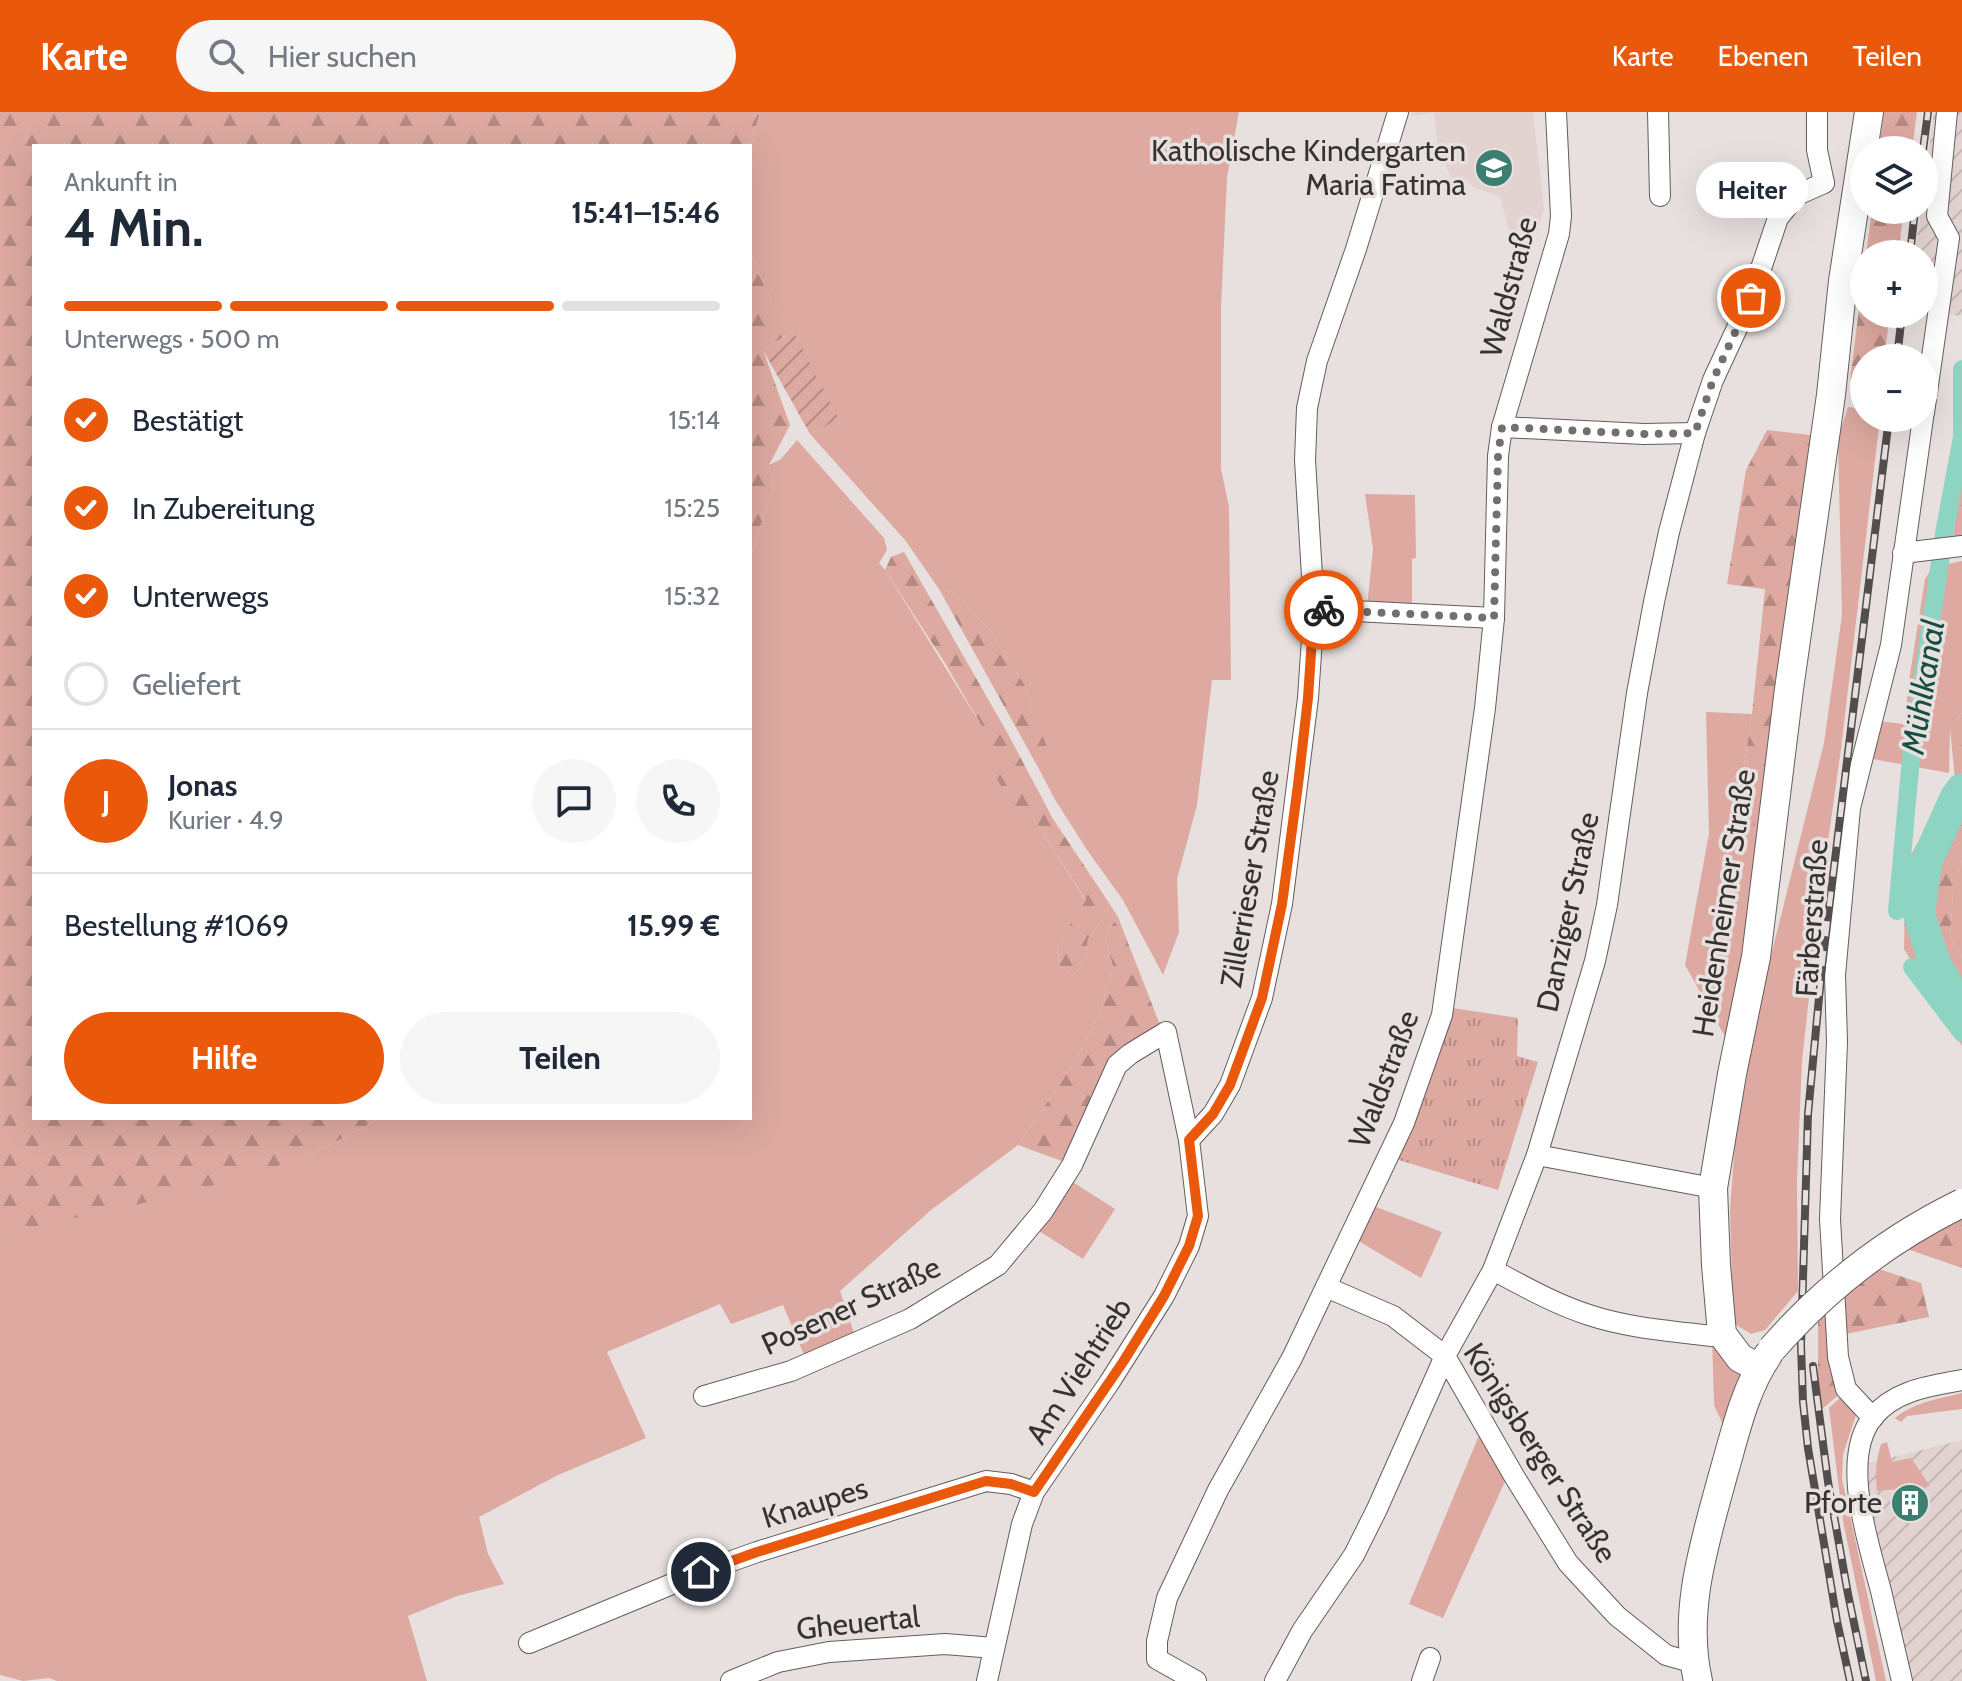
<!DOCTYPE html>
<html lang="de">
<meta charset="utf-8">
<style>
body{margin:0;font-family:Cabin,sans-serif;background:#f6f6f7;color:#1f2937;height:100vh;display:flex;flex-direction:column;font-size:30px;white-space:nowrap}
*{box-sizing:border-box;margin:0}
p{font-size:26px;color:#747a83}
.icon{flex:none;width:44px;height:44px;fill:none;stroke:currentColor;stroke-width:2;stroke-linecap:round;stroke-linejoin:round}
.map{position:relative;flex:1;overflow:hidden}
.details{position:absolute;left:32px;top:32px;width:720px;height:976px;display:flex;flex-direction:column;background:#fff;border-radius:0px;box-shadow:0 8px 32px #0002}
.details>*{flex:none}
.buttons{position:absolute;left:1850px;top:24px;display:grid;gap:16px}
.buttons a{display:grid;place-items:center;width:88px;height:88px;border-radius:50%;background:#fff;box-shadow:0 8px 32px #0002;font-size:40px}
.pin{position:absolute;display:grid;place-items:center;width:68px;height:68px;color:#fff;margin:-34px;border:4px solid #fff;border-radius:50%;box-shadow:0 2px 8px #0007}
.courier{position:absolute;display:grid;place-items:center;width:80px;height:80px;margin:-40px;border:6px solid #ea580c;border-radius:50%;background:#fff;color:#222;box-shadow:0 2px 10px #0007}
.bubble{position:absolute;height:56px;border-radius:28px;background:#fff;box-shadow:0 8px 32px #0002;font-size:26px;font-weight:700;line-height:56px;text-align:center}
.overview em{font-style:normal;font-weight:700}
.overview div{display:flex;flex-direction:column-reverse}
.overview{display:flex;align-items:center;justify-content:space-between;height:136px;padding:0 32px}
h1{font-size:52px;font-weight:700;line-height:60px}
.bar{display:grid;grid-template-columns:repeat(4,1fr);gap:12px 8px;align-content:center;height:96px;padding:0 32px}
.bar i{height:10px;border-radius:6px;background:#e0e1e3}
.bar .current{background:#ea580c}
.bar p{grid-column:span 4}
.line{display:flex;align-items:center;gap:20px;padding:0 32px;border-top:2px solid #e0e1e3}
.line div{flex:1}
.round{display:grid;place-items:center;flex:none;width:84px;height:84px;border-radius:42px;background:#f6f6f7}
ol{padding:0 32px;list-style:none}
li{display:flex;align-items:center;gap:24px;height:88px}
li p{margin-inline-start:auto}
li .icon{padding:8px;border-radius:50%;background:#ea580c;color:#fff;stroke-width:4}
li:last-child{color:#747a83}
li i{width:44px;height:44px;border:4px solid #e0e1e3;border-radius:50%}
.cta{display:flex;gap:16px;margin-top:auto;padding:16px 32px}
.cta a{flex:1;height:92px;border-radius:48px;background:#ea580c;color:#fff;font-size:32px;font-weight:700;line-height:92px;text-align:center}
.cta a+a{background:#f6f6f7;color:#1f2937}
header{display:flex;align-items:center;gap:48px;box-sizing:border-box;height:112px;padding:0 40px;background:#ea580c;color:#fff}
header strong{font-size:38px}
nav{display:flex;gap:44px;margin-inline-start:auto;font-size:28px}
.search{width:560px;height:72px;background:#f6f6f7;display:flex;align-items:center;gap:20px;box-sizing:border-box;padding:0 28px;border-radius:44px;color:#747a83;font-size:30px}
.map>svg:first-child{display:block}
.built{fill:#e2d3d0}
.industrial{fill:url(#industrial-furrows)}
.grass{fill:#dda9a0}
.forest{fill:url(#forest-firs)}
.park{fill:url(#park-tufts)}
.garden{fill:url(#garden-furrows)}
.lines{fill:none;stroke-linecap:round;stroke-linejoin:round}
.canal{stroke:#8ed4c3;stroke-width:18}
.river{stroke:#8ed4c3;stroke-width:32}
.street-casing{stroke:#635d5c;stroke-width:22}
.secondary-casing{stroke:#635d5c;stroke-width:30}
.street{stroke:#fff;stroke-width:20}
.secondary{stroke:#fff;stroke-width:28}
.rail-casing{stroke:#524e4e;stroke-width:8}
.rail{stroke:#e7e0de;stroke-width:5;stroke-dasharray:15;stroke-linecap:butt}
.secondary-bridge-casing{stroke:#635d5c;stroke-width:30;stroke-linecap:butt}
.secondary-bridge{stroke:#fff;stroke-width:28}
.done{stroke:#736f6e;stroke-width:8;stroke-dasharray:0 14.4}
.route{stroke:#ea580c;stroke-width:10}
.labels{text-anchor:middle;stroke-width:7;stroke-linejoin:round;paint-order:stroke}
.poi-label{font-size:30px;fill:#353232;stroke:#e7e0de;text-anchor:end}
.street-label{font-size:30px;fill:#353232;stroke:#e7e0de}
.water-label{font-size:32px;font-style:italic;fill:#134f43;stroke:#e7e0de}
</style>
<header>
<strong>Karte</strong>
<div class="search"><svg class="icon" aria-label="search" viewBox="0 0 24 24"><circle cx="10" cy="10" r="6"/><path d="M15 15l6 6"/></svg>Hier suchen</div>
<nav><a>Karte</a><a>Ebenen</a><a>Teilen</a></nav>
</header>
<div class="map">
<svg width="1962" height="1569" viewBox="0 0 1962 1569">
<defs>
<pattern id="industrial-furrows" width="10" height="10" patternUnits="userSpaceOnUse" patternTransform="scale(2)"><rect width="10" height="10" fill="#e2d3d0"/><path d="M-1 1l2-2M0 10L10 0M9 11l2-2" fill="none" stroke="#c2b6b3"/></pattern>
<pattern id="forest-firs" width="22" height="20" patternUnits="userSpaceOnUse" patternTransform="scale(2)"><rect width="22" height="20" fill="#dda9a0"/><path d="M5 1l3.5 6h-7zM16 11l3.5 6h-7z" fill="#b48a83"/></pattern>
<pattern id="park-tufts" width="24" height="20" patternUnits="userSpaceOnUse" patternTransform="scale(2)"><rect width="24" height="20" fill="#dda9a0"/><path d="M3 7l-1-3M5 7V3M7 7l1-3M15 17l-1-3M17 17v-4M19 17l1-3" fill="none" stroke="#b48a83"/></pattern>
<pattern id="garden-furrows" width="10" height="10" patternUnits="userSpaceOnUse" patternTransform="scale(2)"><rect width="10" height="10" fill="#dda9a0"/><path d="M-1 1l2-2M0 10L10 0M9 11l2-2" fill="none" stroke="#b48a83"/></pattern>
</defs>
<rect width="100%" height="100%" fill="#e7e0de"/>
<polygon class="built" points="1412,0 1533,0 1544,95 1538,121 1509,119 1500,85 1472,74 1465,68 1451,67 1444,49 1438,43 1434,1 1411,4"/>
<g class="industrial">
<polygon points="1934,0 1962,0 1962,204 1924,200 1924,142 1915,142 1921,98 1924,98 1924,74"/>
<polygon points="1962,1328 1962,1569 1905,1569 1861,1353"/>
</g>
<g class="grass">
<polygon points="760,0 1239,0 1227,65 1221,196 1221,357 1229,395 1231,568 1212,568 1197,693 1177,767 1179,820 1163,863 1123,788 1087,738 1054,686 1039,657 1049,642 1032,599 1026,575 989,517 953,480 939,477 905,428 810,322 838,307 793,220 773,194 750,140 750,37"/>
<polygon points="1848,295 1864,297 1864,306 1880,306 1841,637 1820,786 1802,949 1797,1067 1798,1179 1765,1218 1751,1222 1733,1211 1730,1098 1735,1032 1761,884 1824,631 1842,503 1838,326"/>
<polygon points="797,328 884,426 887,438 879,451 885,458 984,618 1031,703 1086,789 1059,831 1058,853 1073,863 1084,852 1088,827 1101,810 1109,791 1118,805 1105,823 1113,855 1098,905 1078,945 1018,1033 931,1098 840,1179 855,1224 805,1245 783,1193 731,1212 720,1192 607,1240 646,1326 558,1363 479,1405 488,1442 504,1472 457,1484 408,1504 427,1569 57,1569 49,1566 23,1569 0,1563 0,1122 306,1045 381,1006 750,1006 750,446 773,376 769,353 781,347"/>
<polygon points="1365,382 1415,383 1416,446 1412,447 1412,496 1367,495 1373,437"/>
<polygon points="1962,449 1962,601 1950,616 1949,661 1873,647 1876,609 1904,612 1910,562 1925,467 1933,455"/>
<polygon points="1706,600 1752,602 1741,673 1760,736 1728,930 1685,853 1709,721"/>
<polygon points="1962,748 1962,846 1950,824 1953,780"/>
<polygon points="1071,1069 1115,1097 1083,1147 1039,1119"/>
<polygon points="1371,1093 1442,1120 1421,1166 1355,1127"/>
<polygon points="1712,1224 1759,1256 1732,1332 1714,1293"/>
<path d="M1962,1281V1297L1907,1304L1901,1310L1895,1306C1915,1290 1938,1287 1962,1281Z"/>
<polygon points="1843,1283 1855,1296 1856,1303 1843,1342 1842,1367 1886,1569 1876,1569 1843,1409 1829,1296"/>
<polygon points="1480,1321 1507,1365 1443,1506 1409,1492"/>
<path d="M1887,1330L1892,1350L1911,1346L1930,1374L1877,1379C1875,1362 1876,1348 1881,1332Z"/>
</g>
<g class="forest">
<polygon points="0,0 760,0 750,37 750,34 34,34 34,1006 381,1006 306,1045 185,1082 0,1122"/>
<polygon points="1884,0 1917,0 1912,38 1879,38"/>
<polygon points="1872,98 1904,98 1898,142 1866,142"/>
<polygon points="750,140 773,194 793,219 763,238 790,313 769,353 773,376 750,446"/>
<polygon points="1864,157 1864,202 1890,202 1884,246 1864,246 1864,269 1850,268"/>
<polygon points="1767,318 1810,323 1813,334 1760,736 1741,673 1752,602 1765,477 1727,472 1746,358"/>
<polygon points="1962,343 1962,426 1953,427"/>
<polygon points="904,440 1008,622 1053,707 1109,791 1101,810 1088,827 1084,852 1073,863 1058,853 1059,831 1086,788 1031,703 1013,697 980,634 984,618 945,551 885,458 891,445"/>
<polygon points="939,477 953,480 989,517 1026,575 1032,599 1050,642 1039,657"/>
<polygon points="1962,601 1962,748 1953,780 1950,824 1962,846 1962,934 1904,837 1906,751 1955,667 1950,616"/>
<polygon points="1118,805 1162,918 1114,951 1070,1052 1018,1033 1078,945 1098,905 1113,855 1105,823"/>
<polygon points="1962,1103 1962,1156 1907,1137"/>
<polygon points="1879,1157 1921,1171 1929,1205 1831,1225 1842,1280 1822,1297 1818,1265 1818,1207 1850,1177"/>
</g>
<polygon class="park" points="1446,895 1518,906 1517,944 1538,950 1498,1078 1392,1046"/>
<polygon class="garden" points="793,219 839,307 810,322 763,238"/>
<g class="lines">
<g class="canal">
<polyline points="1897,799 1911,646 1945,416 1962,325 1962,257"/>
<polyline points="1912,855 1962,921"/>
</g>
<polyline class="river" points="1962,677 1956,685 1926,751 1919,802 1935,852 1962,897"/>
<defs>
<g id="street">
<polyline points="1658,0 1660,84"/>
<polyline points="1817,0 1817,38 1824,71"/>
<polyline points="1924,301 1949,126 1937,104 1947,0"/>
<polyline points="1502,315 1644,322 1695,321"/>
<polyline points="1903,441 1962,434"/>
<polyline points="1314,497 1494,506"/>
<polyline points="1189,1028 1213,1002 1230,973 1262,886 1282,792 1308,586 1314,497 1305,348 1307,296 1317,249 1356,137 1398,0"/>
<polyline points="1537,1043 1713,1076"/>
<path d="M1493,1158C1525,1175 1555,1192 1589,1203C1628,1216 1671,1219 1712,1224L1722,1222"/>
<polyline points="1326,1175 1393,1204 1445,1244 1514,1364 1568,1451 1617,1504 1666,1543 1694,1551"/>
<polyline points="704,1284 791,1259 910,1207 998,1153 1043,1099 1072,1053 1117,953 1130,942 1166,920 1189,1028 1198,1104 1189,1134 1164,1184 1109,1271 1034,1380 1022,1412 987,1569"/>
<polyline points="1873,1306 1846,1277 1838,1245 1830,1107 1837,930 1835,863 1850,696 1891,533 1923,306"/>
<polyline points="529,1531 701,1460 757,1440 986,1369 1011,1372 1034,1380"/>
<polyline points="731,1569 778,1550 829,1540 945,1532 994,1536"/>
<polyline points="1196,1569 1157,1547 1157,1529 1167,1486 1218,1378 1292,1246 1404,1011 1442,903 1485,596 1494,506 1498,344 1502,315 1559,122 1561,104 1556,0"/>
<polyline points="1275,1569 1302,1519 1354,1443 1377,1397 1445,1244 1493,1158 1537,1043 1595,849 1607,793 1637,581 1654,490 1669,420 1695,321 1713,268 1751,186 1778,106 1797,83 1824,71"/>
<polyline points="1422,1569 1430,1546"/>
<path d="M1902,1569C1895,1539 1888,1509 1881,1479C1869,1432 1839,1347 1873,1305C1895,1278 1930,1274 1962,1268"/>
</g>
<g id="secondary">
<polyline points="1759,1256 1740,1246 1722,1222 1716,1153 1713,1076 1732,962 1756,845 1789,577 1831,283 1843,169 1869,0"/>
<path d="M1698,1569C1682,1499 1705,1430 1723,1363C1735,1322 1744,1278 1768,1243"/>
</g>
</defs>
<use href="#street" class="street-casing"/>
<use href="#secondary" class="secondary-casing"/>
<use href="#street" class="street"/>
<use href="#secondary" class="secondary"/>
<defs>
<g id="rail">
<polyline points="1923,38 1928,0"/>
<polyline points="1910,142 1915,98"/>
<polyline points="1897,246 1902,202"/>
<polyline points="1813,1254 1828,1370 1848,1482 1866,1569"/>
<polyline points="1850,1569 1837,1509 1808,1336 1803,1290 1801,1233 1808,1002 1822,854 1889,306"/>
</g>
</defs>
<use href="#rail" class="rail-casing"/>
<use href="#rail" class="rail"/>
<defs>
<path id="secondary-bridge" d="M1772,1237C1826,1175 1888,1127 1962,1091"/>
</defs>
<use href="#secondary-bridge" class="secondary-bridge-casing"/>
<use href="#secondary-bridge" class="secondary-bridge"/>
</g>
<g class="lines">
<polyline class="done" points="1324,498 1494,506 1498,344 1502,315 1644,322 1695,321 1713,268 1751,186"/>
<polyline class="route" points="701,1460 757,1440 986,1369 1011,1372 1034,1380 1123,1250 1164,1184 1189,1134 1198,1104 1189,1028 1213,1002 1230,973 1262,886 1282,792 1298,673 1308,586 1314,497 1324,498"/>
</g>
<defs>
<symbol id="school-disc" viewBox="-11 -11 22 22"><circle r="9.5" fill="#3c7e70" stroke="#e7e0de"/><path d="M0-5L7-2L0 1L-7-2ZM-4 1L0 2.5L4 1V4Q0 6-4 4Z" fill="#fff"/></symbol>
<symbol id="building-disc" viewBox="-11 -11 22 22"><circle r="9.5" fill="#3c7e70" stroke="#e7e0de"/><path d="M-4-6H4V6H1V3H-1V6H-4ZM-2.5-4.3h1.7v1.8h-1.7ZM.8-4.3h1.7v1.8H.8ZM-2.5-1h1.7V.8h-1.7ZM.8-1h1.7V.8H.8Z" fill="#fff"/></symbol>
</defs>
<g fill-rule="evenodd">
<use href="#school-disc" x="1472" y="34" width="44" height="44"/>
<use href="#building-disc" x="1888" y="1369" width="44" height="44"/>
</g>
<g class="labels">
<g class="poi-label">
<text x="1466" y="49">Katholische Kindergarten<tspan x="1466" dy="34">Maria Fatima</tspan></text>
<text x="1882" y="1401">Pforte</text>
</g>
<g class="street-label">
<text transform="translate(1509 175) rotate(-75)" y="10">Waldstraße</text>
<text transform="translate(1250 767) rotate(-80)" y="10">Zillerrieser Straße</text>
<text transform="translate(1724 791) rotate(-81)" y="10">Heidenheimer Straße</text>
<text transform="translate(1568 800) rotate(-78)" y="10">Danziger Straße</text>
<text transform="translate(1812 806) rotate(-86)" y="10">Färberstraße</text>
<text transform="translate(1384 967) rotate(-69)" y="10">Waldstraße</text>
<text transform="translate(851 1194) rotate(-25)" y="10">Posener Straße</text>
<text transform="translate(1079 1259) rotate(-57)" y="10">Am Viehtrieb</text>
<text transform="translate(1540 1341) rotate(57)" y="10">Königsberger Straße</text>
<text transform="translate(815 1391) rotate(-17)" y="10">Knaupes</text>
<text transform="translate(858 1511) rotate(-6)" y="10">Gheuertal</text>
</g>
<g class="water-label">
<text transform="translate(1923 575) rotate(-81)" y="11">Mühlkanal</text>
</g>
</g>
</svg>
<div class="buttons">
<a><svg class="icon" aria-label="layers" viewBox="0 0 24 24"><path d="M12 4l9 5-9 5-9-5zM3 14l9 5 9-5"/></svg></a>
<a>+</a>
<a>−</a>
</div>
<div class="pin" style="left:1751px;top:186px;background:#ea580c"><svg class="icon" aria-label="bag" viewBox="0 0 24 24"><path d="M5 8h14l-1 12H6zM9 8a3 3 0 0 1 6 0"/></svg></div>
<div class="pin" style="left:701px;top:1460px;background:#1f2937"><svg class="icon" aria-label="home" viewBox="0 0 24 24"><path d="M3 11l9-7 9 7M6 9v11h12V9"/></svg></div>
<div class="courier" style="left:1324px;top:498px"><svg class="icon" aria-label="bike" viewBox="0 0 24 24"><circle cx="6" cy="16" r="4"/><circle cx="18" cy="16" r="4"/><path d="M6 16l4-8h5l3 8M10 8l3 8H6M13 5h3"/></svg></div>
<div class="bubble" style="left:1696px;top:50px;width:112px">Heiter</div>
<section class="details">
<div class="overview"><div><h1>4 Min.</h1><p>Ankunft in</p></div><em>15:41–15:46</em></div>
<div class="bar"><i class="current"></i><i class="current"></i><i class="current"></i><i></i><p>Unterwegs · 500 m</p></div>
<ol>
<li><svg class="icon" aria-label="check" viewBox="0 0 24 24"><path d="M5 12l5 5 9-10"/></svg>Bestätigt<p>15:14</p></li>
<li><svg class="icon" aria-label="check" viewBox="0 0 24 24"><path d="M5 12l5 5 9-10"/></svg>In Zubereitung<p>15:25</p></li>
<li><svg class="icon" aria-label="check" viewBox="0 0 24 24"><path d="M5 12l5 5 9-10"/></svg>Unterwegs<p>15:32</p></li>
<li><i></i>Geliefert</li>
</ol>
<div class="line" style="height:144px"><b class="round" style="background:#ea580c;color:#fff">J</b><div><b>Jonas</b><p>Kurier · 4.9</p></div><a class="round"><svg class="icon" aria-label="chat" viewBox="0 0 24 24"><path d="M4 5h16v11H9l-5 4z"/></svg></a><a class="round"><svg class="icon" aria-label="phone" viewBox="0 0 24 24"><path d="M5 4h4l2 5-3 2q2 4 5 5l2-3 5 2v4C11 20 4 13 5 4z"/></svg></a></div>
<div class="line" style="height:104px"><div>Bestellung #1069</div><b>15.99 €</b></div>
<div class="cta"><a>Hilfe</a><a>Teilen</a></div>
</section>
</div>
